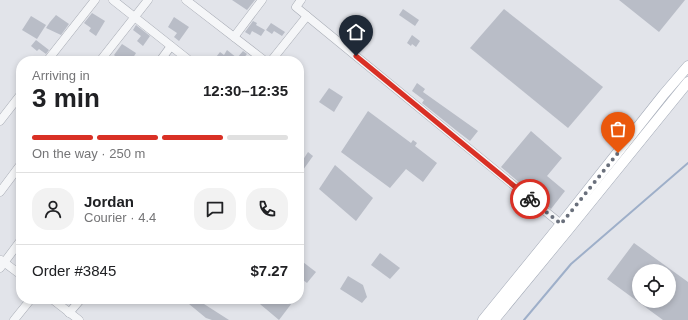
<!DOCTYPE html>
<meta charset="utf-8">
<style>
body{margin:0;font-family:Helvetica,sans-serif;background:#f2f2f2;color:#202124;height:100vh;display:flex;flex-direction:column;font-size:15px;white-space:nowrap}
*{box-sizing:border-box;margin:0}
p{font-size:13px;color:#757577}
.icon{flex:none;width:22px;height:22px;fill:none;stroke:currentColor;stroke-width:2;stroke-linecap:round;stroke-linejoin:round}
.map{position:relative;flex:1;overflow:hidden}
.drawer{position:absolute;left:16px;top:56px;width:288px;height:248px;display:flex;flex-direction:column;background:#fff;border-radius:16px;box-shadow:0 2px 6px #0003}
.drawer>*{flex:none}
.controls{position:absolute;left:632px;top:264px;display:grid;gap:8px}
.controls a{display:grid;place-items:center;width:44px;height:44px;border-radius:50%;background:#fff;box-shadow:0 2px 6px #0003;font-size:20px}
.pin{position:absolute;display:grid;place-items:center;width:34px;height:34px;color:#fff;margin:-41px -17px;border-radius:50% 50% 50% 0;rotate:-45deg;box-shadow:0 0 4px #0007}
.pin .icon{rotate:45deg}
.courier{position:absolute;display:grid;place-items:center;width:40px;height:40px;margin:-20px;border:3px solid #d93025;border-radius:50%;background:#fff;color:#222;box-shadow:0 1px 5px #0007}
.headline em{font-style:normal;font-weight:600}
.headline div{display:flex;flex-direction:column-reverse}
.headline{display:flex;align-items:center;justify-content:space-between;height:68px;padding:0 16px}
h1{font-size:26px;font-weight:600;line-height:30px}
.bar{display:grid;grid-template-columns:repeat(4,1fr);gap:6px 4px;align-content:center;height:48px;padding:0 16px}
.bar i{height:5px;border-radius:3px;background:#e0e0e0}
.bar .on{background:#d93025}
.bar p{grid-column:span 4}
.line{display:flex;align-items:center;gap:10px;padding:0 16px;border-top:1px solid #e0e0e0}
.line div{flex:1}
.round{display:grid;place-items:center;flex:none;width:42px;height:42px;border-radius:16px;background:#f2f2f2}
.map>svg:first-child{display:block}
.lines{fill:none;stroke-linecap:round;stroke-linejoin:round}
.stream{stroke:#9eafc9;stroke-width:2}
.building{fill:#b9bdc7;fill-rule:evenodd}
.minor-casing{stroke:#a7abb4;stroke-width:9}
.major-casing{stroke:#a1a8b5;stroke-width:11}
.minor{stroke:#f5f6f8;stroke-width:8}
.major{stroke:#fff;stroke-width:10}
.done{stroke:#6a707c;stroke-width:4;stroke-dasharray:0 7.2}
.route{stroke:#d93025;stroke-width:5}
</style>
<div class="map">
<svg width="688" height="320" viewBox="0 0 688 320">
<rect width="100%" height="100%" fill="#e2e4ea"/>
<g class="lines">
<polyline class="stream" points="524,320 571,264 688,163"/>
</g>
<g class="building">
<polygon points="232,0 255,0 247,10"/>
<polygon points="619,0 685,0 659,32"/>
<polygon points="403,9 419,20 415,26 399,15"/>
<polygon points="504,9 603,87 568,128 470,48"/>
<polygon points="92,13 105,21 96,36 89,31 91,28 84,23"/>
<polygon points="56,15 69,24 61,35 46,28 50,22"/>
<polygon points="31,16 46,25 37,39 22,30"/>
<polygon points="174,17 189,27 179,41 174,37 177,33 168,27"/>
<polygon points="253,21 257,23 256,25 265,30 261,36 252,31 250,35 245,32"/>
<polygon points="271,23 285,32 282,36 274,31 272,34 266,30"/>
<polygon points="136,25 150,36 143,46 137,41 141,36 133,30"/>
<polygon points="412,35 420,41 416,47 412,44 411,46 407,43"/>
<polygon points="36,40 49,50 46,54 39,49 37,51 31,46"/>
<polygon points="122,44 136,53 131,61 113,61 116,57 114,55"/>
<polygon points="227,50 237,58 243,51 247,54 241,61 213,61 220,52 224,55"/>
<polygon points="417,83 425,89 423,92 478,131 470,141 457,131 422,103 424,100 412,91"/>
<polygon points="329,88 343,97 334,112 319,102"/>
<polygon points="368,111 411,143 413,140 417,143 415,146 437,163 423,182 406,169 390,188 341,152"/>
<polygon points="531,131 562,158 547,176 565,191 551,209 501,167"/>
<polygon points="308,152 313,156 303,170 299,166"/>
<polygon points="335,165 373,198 356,221 319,189"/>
<path d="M634,243L688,282V320H663L607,279ZM639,271H669V301H639Z"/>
<polygon points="380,253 400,268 390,279 371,265"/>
<polygon points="299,259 316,272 307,283 299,277"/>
<polygon points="348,276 363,285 367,297 362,303 340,289"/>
<polygon points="193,299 208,299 204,304 229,320 212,320 206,318 189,304"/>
<polygon points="254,299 295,299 279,320"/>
</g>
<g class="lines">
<defs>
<g id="minor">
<polyline points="113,0 190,61"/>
<polyline points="186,0 265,61"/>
<polyline points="301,0 296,7 561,224"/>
<polyline points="234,37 262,0"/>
<polyline points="47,61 95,0"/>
<polyline points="100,61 148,0"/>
<polyline points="160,61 171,46"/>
<polyline points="271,61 307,16"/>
<polyline points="0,121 21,94"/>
<polyline points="0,192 21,164"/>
<polyline points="1,260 21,275"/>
<polyline points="0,268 21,240"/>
<polyline points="52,299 79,320"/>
<polyline points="69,313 81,299"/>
<polyline points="14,320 31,299"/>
</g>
<g id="major">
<polyline points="483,320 561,224 664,94 688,66"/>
<polyline points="494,320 568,230 688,82"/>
</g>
</defs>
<use href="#minor" class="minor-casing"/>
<use href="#major" class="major-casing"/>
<use href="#minor" class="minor"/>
<use href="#major" class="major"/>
</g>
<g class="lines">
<polyline class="done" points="530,199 561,224 618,153"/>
<polyline class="route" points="356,56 530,199"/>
</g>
</svg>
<div class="controls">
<a><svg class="icon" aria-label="locate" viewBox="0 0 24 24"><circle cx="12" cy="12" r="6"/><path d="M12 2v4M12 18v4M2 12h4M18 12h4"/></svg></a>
</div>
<div class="pin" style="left:618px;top:153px;background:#ea580c"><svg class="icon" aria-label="bag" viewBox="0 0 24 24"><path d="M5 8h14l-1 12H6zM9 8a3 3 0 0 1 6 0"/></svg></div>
<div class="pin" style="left:356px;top:56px;background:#1f2937"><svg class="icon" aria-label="home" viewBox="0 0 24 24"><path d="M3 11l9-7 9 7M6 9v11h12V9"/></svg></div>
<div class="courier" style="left:530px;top:199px"><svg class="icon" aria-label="bike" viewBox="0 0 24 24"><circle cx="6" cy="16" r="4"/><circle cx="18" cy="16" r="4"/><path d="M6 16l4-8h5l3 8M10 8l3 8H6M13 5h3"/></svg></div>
<section class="drawer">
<div class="headline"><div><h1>3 min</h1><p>Arriving in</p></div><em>12:30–12:35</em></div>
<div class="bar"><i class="on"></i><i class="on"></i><i class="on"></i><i></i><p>On the way · 250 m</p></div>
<div class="line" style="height:72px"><a class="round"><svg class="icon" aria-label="person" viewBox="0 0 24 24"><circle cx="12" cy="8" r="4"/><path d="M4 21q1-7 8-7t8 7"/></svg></a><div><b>Jordan</b><p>Courier · 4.4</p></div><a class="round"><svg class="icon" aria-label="chat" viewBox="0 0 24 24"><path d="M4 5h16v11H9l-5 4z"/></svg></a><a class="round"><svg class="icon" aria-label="phone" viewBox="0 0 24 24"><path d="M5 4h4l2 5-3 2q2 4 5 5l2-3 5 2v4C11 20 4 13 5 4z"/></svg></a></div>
<div class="line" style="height:52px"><div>Order #3845</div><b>$7.27</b></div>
</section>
</div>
